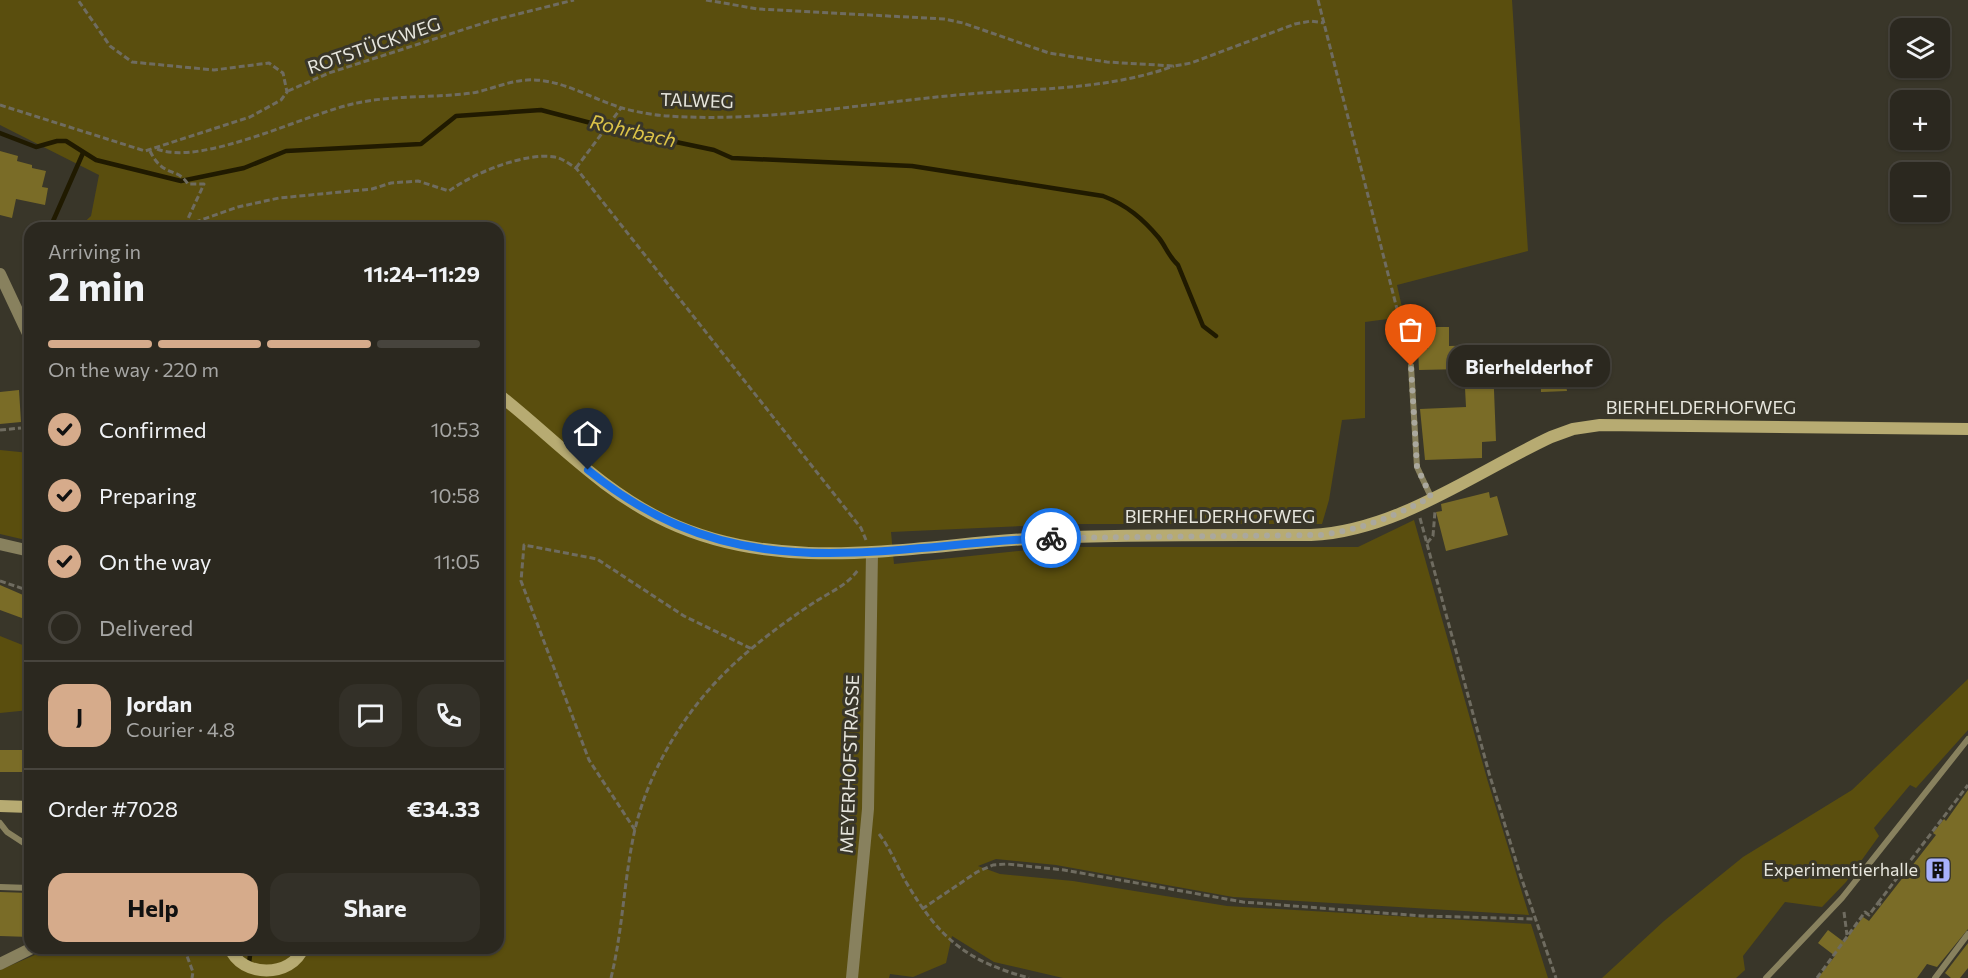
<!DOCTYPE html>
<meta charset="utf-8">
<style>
body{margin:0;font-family:Commissioner,sans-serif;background:#333028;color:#f1f3f6;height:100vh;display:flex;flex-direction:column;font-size:22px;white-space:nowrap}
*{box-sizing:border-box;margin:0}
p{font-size:20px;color:#a6a6a4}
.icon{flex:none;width:33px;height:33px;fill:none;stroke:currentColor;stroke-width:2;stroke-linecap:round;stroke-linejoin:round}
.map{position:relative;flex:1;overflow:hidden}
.side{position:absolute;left:24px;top:222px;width:480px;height:732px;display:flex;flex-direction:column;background:#2b281f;border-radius:18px;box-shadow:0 2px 4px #0004,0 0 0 2px #47443d}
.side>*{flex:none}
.controls{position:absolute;left:1890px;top:18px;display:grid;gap:12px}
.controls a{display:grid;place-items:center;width:60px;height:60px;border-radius:12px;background:#2b281f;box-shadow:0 2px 4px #0004,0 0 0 2px #47443d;font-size:30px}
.pin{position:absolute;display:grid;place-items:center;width:51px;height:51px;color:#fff;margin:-62px -26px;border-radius:50% 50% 50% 0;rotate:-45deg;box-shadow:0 0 6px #0007}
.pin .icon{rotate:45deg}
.courier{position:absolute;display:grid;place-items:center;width:60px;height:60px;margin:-30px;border:4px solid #1a73e8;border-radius:50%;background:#fff;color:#222;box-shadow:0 2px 8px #0007}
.bubble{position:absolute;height:42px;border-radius:18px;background:#2b281f;box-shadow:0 2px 4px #0004,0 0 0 2px #47443d;font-size:20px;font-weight:700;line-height:42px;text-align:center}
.head em{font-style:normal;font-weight:700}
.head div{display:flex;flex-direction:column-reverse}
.head{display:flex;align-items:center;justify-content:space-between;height:102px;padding:0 24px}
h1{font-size:39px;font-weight:700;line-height:45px}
.bar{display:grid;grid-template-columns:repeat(4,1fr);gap:9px 6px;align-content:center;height:72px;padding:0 24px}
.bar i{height:8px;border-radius:4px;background:#47443d}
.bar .selected{background:#d6ab8b}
.bar p{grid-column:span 4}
.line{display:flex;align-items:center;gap:15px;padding:0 24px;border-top:2px solid #47443d}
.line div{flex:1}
.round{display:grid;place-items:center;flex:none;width:63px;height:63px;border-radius:18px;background:#333028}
ol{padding:0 24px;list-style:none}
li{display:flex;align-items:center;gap:18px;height:66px}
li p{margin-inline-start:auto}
li .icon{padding:6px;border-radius:50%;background:#d6ab8b;color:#111;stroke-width:4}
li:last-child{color:#a6a6a4}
li i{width:33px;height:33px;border:3px solid #47443d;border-radius:50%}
.button{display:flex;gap:12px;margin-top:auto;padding:12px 24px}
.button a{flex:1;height:69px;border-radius:18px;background:#d6ab8b;color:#111;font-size:24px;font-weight:700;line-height:69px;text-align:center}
.button a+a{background:#333028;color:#f1f3f6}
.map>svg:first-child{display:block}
.green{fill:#5a4e0e}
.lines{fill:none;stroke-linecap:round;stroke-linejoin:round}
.stream{stroke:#201a00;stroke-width:4.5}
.building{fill:#7a6c27}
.path{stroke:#6f6c60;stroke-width:3;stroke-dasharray:6 3;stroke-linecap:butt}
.lane{stroke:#88815e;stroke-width:6}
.street{stroke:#88815e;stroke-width:12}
.secondary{stroke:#b7ab72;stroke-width:12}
.done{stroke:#aaa89e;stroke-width:6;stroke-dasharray:0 10.8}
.route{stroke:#1a73e8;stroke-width:8}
.labels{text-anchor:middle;stroke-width:6;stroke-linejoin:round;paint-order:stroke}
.street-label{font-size:18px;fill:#e7e6dd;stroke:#393629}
.poi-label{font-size:18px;fill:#e7e6dd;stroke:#393629;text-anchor:end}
.water-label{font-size:20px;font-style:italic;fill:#ddc448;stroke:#393629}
</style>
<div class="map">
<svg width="1968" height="978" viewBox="0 0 1968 978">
<rect width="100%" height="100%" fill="#393629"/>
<g class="green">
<polygon points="0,0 1512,0 1528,251 1397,285 1403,312 1395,318 1365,322 1365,418 1342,420 1329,500 1322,524 1067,524 891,532 894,564 1057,547 1358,547 1414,520 1488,782 1529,915 1233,897 1056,865 996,859 978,866 1000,874 1073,881 1227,906 1531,924 1548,978 1063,978 994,962 952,936 946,963 913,977 890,974 889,978 0,978 0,970 51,948 498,948 498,228 78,228 91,216 99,175 0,125"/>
<polygon points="0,450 30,453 30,541 0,534"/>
<polygon points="0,636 30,648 30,710 0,713"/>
<polygon points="1968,679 1968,730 1916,788 1910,785 1874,828 1879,836 1846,882 1822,907 1785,902 1743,956 1745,970 1736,978 1602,978 1664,921 1743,857 1852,790"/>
</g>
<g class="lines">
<g class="stream">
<path d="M0,133L36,147L57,141H66L96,160L181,181L244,168L286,151L421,144L456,116L541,110L614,129L714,150L732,158L912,166L1103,196C1127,205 1143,219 1159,238C1166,247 1169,257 1178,265L1203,326L1216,336"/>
<polyline points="50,228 83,153"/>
<polyline points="26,272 30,259"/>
<polyline points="249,963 251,948"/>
</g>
</g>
<g class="building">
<polygon points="0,151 18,156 17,161 32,165 32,168 46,171 42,187 48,188 45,205 16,199 12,218 0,215"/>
<polygon points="1428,327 1449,327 1449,346 1578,343 1579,351 1586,351 1587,384 1566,385 1567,391 1541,392 1540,364 1493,365 1496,441 1482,442 1482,458 1425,460 1420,409 1466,407 1464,369 1419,370 1418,349 1428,349"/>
<polygon points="19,390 21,422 0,424 0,392"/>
<polygon points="1489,492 1490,498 1497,496 1508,535 1446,551 1436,512 1442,511 1441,504"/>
<polygon points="0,585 30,598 30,621 0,610"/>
<polygon points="0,750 29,750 30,772 0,772"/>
<polygon points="1968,790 1968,929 1937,967 1927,964 1917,978 1818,978 1835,956 1818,943 1828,930 1844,942 1863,917 1869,921 1936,835 1933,833 1944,819 1946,821"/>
<polygon points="0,892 30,893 30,937 0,936"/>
<polygon points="1968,943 1968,968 1960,978 1951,978 1945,973"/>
</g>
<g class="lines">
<g class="path">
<polyline points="706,0 758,9 944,19 963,23 1049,53 1107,62 1174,66 1191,63 1295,24 1311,21 1324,23"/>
<polyline points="1318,0 1409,356"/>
<polyline points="288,91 329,73 490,21 574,0"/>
<polyline points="0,105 145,151 250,117 281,100 287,92 283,73 269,63 214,70 132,62 110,46 78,0"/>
<path d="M157,149C203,167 307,113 357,103C395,95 434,98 472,93C490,90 508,81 527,80C560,78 592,99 622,108C636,112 653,115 668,116C767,123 870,102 969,94C1039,88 1107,90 1174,66"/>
<path d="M150,151C163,178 176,166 188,184H204L185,225"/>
<polyline points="576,168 621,108"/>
<polyline points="48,227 50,228"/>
<path d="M178,228L238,207L279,198L372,189L391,183L418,181L449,191C474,173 525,152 555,157C562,158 569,164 576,168L861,528L866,540"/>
<polyline points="0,430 21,428"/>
<polyline points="1420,518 1489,773 1520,874 1556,978"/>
<polyline points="1427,543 1433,536 1435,511"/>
<polyline points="0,581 30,591"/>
<polyline points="635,830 589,760 521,581 524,545 597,559 684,616 752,649"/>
<path d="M879,834C890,848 897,866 906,882C939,938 966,961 1029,978"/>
<polyline points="1878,903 1968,785"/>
<polyline points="922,909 977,872 993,865 1007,864 1064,870 1243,902 1422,916 1535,919"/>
<polyline points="1844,912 1847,935"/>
<polyline points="184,948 193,972 192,978"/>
<path d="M611,978C623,929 624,878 635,829C650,767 687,707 735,663C760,640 790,618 818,600C834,590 847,585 858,570"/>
<polyline points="1817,978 1865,912 1869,915 1878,903 1881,905"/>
</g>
<g class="lane">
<polyline points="1411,366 1417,467 1431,497"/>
<polyline points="0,823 7,832 30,847"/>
<polyline points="0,887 30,888"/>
<polyline points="1766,978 1842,898 1968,739"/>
<polyline points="1935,978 1968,934"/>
</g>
<g class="street">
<polyline points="0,274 30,338"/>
<polyline points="0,544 30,551"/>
<polyline points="0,964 32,948"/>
<polyline points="852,978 868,809 872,552"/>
</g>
<g class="secondary">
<path d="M498,394C554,438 602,492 668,522C786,577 918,544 1043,538C1132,534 1222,535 1311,535C1397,531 1474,473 1551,437L1573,429L1600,425L1968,429"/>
<polyline points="0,806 30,807"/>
<path d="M230,948C241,978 292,978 303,948"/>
</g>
</g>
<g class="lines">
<path class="done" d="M1051,538L1320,535C1361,530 1395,516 1431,497L1417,467L1411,366"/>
<path class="route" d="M588,470C739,593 876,545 1051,538"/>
</g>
<defs>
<symbol id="building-square" viewBox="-11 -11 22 22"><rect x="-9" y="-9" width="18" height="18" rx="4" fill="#a7b1fc" stroke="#393629"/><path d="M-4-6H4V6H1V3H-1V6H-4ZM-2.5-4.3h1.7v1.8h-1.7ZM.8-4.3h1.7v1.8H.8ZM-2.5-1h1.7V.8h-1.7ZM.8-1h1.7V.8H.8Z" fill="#111"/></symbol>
</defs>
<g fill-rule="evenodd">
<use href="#building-square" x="1923" y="855" width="30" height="30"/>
</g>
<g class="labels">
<g class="street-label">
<text transform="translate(374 46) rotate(-19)" y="6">ROTSTÜCKWEG</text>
<text transform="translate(697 101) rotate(2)" y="6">TALWEG</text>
<text x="1701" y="414">BIERHELDERHOFWEG</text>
<text x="1220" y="523">BIERHELDERHOFWEG</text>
<text transform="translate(850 764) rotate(-88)" y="6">MEYERHOFSTRASSE</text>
</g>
<g class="poi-label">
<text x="1918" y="876">Experimentierhalle</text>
</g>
<g class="water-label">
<text transform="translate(633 131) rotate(13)" y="7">Rohrbach</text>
</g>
</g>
</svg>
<div class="controls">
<a><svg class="icon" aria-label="layers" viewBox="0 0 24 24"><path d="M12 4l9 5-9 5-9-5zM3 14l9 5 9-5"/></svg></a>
<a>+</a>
<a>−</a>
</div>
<div class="pin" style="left:1411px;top:366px;background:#ea580c"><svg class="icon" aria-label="bag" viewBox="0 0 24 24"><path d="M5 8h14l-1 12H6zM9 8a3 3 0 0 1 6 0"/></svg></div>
<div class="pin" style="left:588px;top:470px;background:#1f2937"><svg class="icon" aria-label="home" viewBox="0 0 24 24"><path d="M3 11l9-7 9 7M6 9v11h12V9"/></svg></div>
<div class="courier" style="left:1051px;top:538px"><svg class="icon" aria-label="bike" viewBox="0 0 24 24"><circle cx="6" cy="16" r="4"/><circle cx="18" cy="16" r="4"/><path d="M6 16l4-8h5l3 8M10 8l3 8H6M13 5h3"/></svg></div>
<div class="bubble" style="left:1448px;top:345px;width:162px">Bierhelderhof</div>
<section class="side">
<div class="head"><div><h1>2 min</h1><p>Arriving in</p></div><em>11:24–11:29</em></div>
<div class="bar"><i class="selected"></i><i class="selected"></i><i class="selected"></i><i></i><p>On the way · 220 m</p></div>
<ol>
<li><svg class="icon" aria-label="check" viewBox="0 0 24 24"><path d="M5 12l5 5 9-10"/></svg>Confirmed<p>10:53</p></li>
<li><svg class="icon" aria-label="check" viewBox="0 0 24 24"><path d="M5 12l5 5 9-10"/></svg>Preparing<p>10:58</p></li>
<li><svg class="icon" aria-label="check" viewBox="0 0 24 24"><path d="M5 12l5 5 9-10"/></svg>On the way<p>11:05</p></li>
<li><i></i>Delivered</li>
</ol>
<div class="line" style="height:108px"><b class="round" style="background:#d6ab8b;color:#111">J</b><div><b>Jordan</b><p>Courier · 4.8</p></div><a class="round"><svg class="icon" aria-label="chat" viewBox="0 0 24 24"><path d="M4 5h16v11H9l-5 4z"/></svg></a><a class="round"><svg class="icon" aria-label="phone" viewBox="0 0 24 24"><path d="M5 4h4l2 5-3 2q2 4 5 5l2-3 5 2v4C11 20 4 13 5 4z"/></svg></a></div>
<div class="line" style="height:78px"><div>Order #7028</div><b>€34.33</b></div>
<div class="button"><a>Help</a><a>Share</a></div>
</section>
</div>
